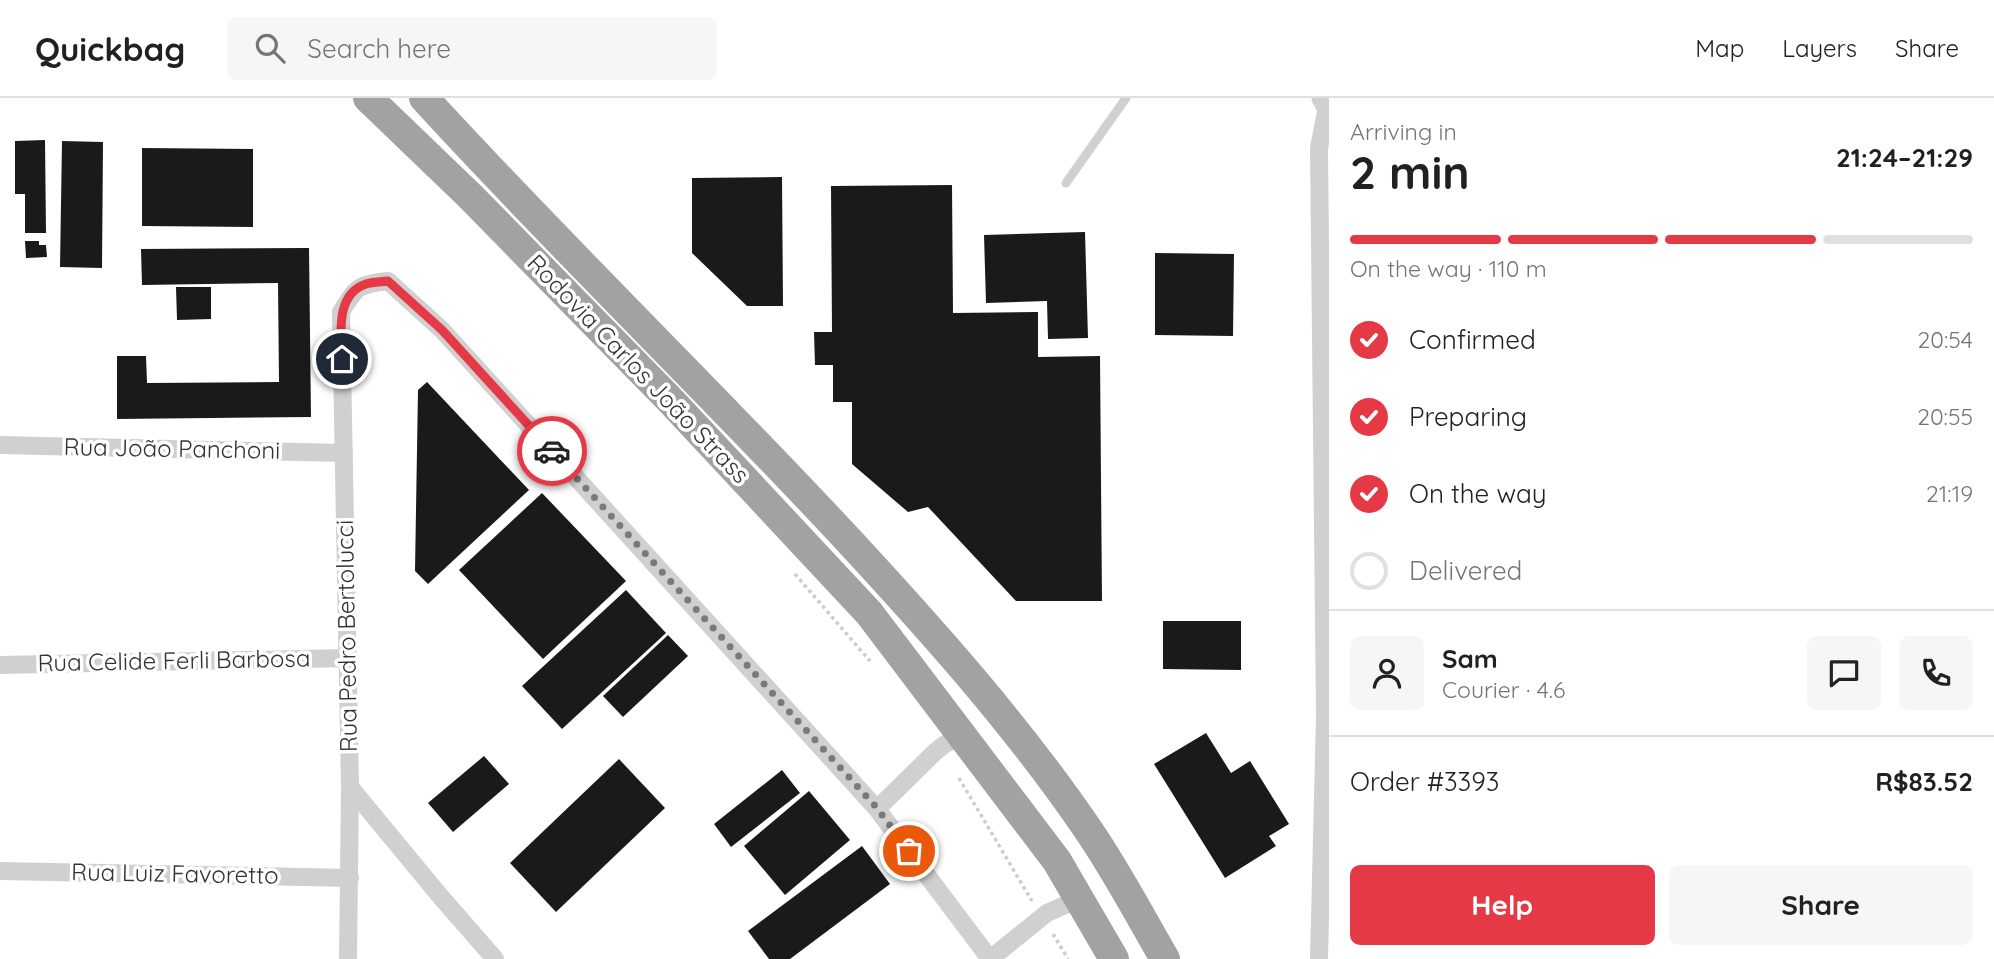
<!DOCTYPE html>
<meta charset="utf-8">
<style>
body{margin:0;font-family:Quicksand,sans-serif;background:#f6f6f6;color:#202124;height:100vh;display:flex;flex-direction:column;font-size:26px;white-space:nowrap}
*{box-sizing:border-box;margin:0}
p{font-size:23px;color:#757577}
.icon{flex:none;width:38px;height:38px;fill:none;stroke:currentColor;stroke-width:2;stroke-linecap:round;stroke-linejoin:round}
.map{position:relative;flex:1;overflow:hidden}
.side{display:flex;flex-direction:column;background:#fff;width:665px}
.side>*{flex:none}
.pin{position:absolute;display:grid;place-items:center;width:60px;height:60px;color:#fff;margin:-30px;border:4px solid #fff;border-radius:50%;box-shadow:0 2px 7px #0007}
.courier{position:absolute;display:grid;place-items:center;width:70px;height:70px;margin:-35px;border:5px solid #e63946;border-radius:50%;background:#fff;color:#222;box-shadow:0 2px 9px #0007}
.summary em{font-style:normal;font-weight:700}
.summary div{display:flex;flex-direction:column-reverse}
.summary{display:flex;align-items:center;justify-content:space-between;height:119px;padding:0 21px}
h1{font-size:46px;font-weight:700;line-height:52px}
.bar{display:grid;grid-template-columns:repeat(4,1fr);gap:10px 7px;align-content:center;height:84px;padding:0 21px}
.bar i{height:9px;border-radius:5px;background:#e0e0e0}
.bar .active{background:#e63946}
.bar p{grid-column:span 4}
.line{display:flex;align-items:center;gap:18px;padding:0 21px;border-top:2px solid #e0e0e0}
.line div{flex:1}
.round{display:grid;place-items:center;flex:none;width:74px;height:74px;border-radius:10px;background:#f6f6f6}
ol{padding:0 21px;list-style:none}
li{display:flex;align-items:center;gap:21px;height:77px}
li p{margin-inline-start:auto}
li .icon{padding:7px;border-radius:50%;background:#e63946;color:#fff;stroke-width:4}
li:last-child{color:#757577}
li i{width:38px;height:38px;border:4px solid #e0e0e0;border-radius:50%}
.button{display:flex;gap:14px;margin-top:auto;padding:14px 21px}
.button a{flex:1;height:80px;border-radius:10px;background:#e63946;color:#fff;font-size:28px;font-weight:700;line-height:80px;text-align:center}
.button a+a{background:#f6f6f6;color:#202124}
header{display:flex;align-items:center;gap:42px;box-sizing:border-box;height:98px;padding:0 35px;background:#fff;border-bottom:2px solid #e0e0e0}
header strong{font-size:33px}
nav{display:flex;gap:38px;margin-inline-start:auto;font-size:24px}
.search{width:490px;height:63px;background:#f6f6f6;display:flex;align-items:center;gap:18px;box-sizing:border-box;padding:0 24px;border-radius:10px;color:#757577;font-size:26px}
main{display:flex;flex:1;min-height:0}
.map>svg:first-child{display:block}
.building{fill:#1a1a1a}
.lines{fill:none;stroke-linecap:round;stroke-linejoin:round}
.path{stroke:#cdcdcd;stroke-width:3.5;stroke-dasharray:3.5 3.5;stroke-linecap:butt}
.service{stroke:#d0d0d0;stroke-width:9}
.minor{stroke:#d0d0d0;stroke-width:18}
.tertiary{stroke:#d0d0d0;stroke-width:23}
.trunk{stroke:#a2a2a2;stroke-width:30}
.done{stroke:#7a7a7a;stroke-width:7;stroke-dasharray:0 12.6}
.route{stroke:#e63946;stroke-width:9}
.labels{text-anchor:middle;stroke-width:7;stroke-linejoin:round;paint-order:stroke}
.street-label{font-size:24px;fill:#333;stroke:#fff}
</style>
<header>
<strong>Quickbag</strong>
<div class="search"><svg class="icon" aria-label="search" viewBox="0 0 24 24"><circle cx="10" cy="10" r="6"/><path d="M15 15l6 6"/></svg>Search here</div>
<nav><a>Map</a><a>Layers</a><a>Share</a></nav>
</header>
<main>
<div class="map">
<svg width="1329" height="861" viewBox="0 0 1329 861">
<rect width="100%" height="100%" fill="#fff"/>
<g class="building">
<polygon points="45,42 46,135 25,135 25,96 15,96 15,43"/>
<polygon points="62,43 103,44 102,170 60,169"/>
<polygon points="142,50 253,51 253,129 142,128"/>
<polygon points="782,79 783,208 747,208 692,155 692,80"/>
<polygon points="952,87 953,215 1038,214 1038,259 1100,258 1102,503 1016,503 928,409 908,414 852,366 852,304 833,304 833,267 815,267 814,234 832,234 831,88"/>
<polygon points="1085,134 1088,240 1048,241 1047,203 986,205 984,137"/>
<polygon points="25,143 39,143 39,147 46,147 47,159 26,160"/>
<polygon points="309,150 311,319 117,321 117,258 146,258 147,285 279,284 278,185 142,187 141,151"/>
<polygon points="1155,155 1234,156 1233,238 1155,237"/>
<polygon points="176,189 211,189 211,221 177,222"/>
<polygon points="427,284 529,392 428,486 415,473 418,292"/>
<polygon points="542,395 626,483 543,561 459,472"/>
<polygon points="626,492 666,535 562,631 522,588"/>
<polygon points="1163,523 1241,523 1241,572 1163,571"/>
<polygon points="668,537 688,558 623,619 603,598"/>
<polygon points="1206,635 1231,675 1250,663 1289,726 1269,738 1276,748 1225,780 1154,666"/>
<polygon points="484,658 509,686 453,734 428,705"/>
<polygon points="619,661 665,710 556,814 510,765"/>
<polygon points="782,672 800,695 731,749 714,726"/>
<polygon points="809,693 850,742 785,797 744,748"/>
<polygon points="862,748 890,786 790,861 769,861 748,833"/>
</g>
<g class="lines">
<g class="path">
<polyline points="795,476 870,563"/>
<polyline points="959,680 1032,803"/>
<polyline points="1053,836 1068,861"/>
</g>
<polyline class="service" points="1066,85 1126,0"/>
<g class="minor">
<polyline points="0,347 344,355"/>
<polyline points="0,567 348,560"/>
<polyline points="350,689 440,798 495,861"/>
<polyline points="877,711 935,654 945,646 964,638"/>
<polyline points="0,773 350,780"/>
<path d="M348,861L350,689L341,214C357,188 357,187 388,183L442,232L877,711L990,861"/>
<polyline points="990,861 1047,815 1081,800"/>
<polyline points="1319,861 1325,618 1319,50 1327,9"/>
</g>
<polyline class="tertiary" points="1323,0 1329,11"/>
<g class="trunk">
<polyline points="368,0 470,98 671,303 869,515 1057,763 1114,861"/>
<path d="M424,0C563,152 712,295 852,446C936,537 1019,630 1089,733C1117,774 1140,818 1165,861"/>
</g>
</g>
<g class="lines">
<polyline class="done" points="552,353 877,710 909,753"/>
<path class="route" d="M342,261C341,237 335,196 366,186C372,184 381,184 388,183L442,232L552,353"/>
</g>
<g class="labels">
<g class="street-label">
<text transform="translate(638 271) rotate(46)" y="8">Rodovia Carlos João Strass</text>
<text transform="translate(172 351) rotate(1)" y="8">Rua João Panchoni</text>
<text transform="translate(347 538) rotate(-91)" y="8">Rua Pedro Bertolucci</text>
<text transform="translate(174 563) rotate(-1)" y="8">Rua Celide Ferli Barbosa</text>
<text transform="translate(175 776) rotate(1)" y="8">Rua Luiz Favoretto</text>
</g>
</g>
</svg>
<div class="pin" style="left:909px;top:753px;background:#ea580c"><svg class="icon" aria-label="bag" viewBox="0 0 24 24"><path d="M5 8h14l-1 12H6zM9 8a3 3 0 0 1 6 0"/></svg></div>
<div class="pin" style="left:342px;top:261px;background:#1f2937"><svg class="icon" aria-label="home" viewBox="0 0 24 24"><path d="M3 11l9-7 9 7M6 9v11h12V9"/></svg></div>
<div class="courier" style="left:552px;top:353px"><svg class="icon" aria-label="car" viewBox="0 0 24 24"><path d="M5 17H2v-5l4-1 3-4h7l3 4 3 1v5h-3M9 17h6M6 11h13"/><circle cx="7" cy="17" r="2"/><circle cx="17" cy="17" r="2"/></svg></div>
</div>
<section class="side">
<div class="summary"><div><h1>2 min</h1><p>Arriving in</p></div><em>21:24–21:29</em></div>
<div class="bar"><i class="active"></i><i class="active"></i><i class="active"></i><i></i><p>On the way · 110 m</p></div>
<ol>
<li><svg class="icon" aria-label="check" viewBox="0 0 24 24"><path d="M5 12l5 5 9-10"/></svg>Confirmed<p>20:54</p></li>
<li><svg class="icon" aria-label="check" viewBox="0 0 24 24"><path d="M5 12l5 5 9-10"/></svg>Preparing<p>20:55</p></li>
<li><svg class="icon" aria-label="check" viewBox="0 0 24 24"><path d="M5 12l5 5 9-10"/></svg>On the way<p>21:19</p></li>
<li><i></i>Delivered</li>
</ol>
<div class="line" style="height:126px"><a class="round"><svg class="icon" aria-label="person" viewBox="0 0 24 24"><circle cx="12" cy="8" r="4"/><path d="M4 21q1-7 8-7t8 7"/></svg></a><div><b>Sam</b><p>Courier · 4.6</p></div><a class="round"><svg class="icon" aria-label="chat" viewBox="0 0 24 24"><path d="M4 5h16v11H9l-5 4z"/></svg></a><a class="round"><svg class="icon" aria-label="phone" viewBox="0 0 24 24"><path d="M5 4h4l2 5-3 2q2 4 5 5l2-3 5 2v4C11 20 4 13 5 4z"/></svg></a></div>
<div class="line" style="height:91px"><div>Order #3393</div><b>R$83.52</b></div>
<div class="button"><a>Help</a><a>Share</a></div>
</section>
</main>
